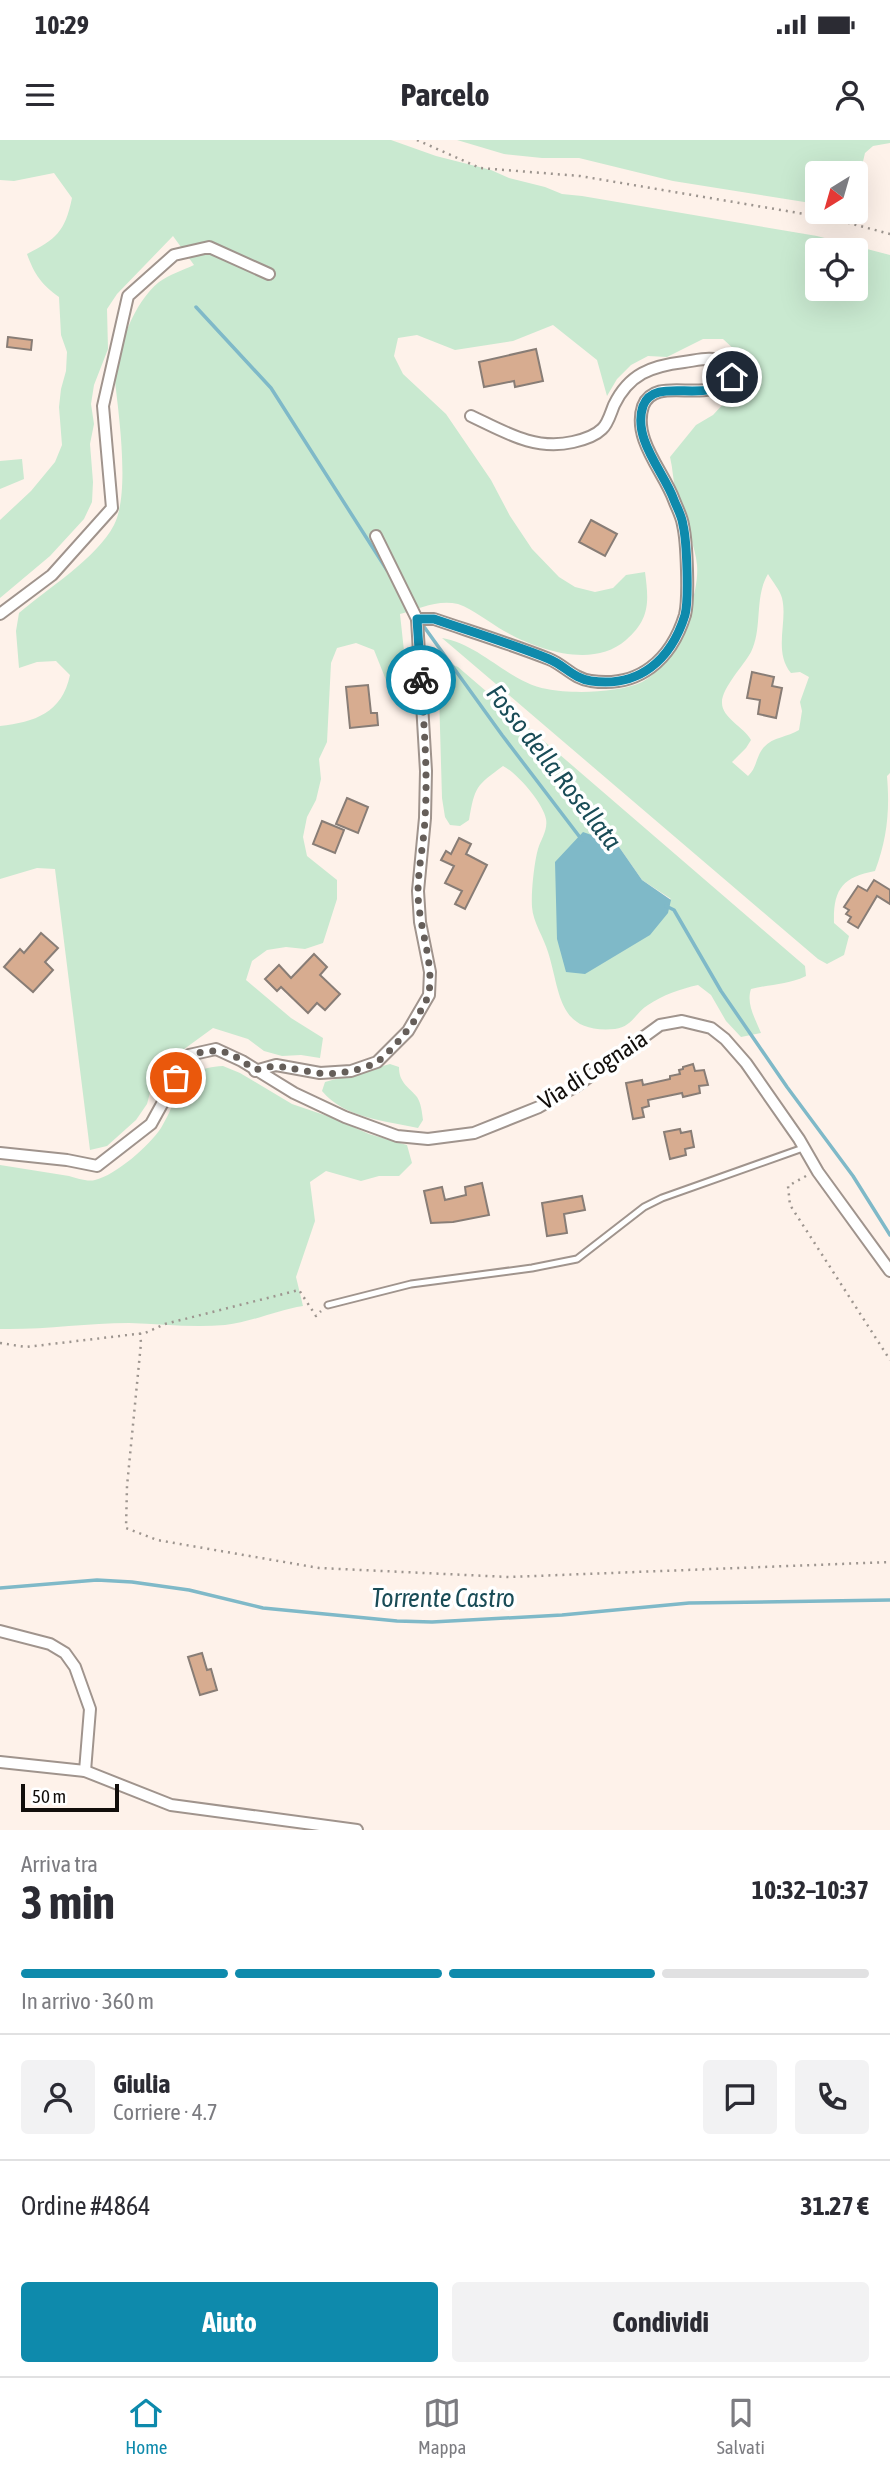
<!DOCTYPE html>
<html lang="it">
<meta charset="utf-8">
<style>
body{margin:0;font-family:"Asap Condensed",sans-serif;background:#f2f2f3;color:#2b2b33;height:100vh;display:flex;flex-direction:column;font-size:26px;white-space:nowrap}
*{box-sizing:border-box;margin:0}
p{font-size:23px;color:#7c7c81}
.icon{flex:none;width:38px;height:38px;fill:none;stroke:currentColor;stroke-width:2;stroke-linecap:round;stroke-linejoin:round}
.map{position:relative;height:1690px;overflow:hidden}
.details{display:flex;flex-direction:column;background:#fff;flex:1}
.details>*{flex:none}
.needle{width:46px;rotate:217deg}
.buttons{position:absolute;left:805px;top:21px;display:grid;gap:14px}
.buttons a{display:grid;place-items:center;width:63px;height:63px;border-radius:7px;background:#fff;box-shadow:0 7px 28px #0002;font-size:35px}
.scale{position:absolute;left:21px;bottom:18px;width:98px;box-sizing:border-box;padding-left:7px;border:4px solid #120e0b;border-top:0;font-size:19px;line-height:24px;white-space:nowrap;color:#120e0b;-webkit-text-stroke:5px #fff;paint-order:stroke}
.pin{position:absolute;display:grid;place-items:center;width:60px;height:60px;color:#fff;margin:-30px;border:4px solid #fff;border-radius:50%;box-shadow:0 2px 7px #0007}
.courier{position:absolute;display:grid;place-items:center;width:70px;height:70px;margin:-35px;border:5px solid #0e8aac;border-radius:50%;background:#fff;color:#222;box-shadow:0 2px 9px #0007}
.headline em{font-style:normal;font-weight:700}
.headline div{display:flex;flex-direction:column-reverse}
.headline{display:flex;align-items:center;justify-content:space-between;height:119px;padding:0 21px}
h1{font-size:46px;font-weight:700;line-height:52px}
.bar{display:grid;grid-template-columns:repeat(4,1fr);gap:10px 7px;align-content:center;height:84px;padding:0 21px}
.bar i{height:9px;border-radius:5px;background:#e1e1e2}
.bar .current{background:#0e8aac}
.bar p{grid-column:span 4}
.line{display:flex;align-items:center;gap:18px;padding:0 21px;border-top:2px solid #e1e1e2}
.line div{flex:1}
.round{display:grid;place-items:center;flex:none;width:74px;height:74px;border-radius:7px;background:#f2f2f3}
.action{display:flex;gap:14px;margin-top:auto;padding:14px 21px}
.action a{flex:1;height:80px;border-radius:7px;background:#0e8aac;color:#fff;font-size:28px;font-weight:700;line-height:80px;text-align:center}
.action a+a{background:#f2f2f3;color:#2b2b33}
.status{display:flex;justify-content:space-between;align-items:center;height:49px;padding:0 35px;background:#fff;direction:ltr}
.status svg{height:19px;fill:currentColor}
header{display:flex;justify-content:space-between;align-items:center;height:91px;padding:0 21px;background:#fff;font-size:32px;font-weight:700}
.tabs{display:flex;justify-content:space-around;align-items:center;height:98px;border-top:2px solid #e1e1e2;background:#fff;font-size:19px;color:#7c7c81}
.tabs a{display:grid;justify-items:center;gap:4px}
.tabs .current{color:#0e8aac}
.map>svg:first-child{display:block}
.green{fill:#c9e9d0;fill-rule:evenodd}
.water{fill:#7fb9c8}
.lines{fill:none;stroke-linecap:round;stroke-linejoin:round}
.stream{stroke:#7fb9c8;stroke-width:3.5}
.building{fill:#d7ac90;stroke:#887d76;stroke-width:2}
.service-casing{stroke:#a0948d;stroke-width:9}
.minor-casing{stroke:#a0948d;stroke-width:14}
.path{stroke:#9d958f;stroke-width:2.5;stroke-dasharray:2 5;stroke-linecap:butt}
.service{stroke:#fff;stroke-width:5}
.minor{stroke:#fff;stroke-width:10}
.done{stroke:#655e59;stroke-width:7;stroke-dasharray:0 12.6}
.route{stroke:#0e8aac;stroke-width:9}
.labels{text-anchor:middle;stroke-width:7;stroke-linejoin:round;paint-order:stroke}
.street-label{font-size:24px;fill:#120e0b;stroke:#fff}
.water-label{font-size:26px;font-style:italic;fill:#194c57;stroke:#fff}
</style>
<div class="status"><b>10:29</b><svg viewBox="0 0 49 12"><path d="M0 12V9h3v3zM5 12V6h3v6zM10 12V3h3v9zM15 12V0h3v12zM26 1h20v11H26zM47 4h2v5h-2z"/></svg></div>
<header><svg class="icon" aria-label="menu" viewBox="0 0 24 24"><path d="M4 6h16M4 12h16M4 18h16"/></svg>Parcelo<svg class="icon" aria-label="person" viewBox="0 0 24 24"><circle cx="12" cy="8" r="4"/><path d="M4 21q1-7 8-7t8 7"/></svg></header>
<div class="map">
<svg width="890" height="1690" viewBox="0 0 890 1690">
<rect width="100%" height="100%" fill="#fef2ea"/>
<g class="green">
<path d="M0,0H391L436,16L491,30L509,38L545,47L562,54L582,56L817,96L890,115V633L887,636C890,671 887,699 875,731C842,737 833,750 834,783L849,796L844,815L827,824L818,819L442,498C482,505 508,542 547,549C572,554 618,553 642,542C673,527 700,458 697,425C695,401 681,378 676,354C673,341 673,329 670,317L696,285L713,275L725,262L746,229L737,212L723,199H703L667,217L648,216L631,225L617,239L607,256L597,220L553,185L513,201L455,210L417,195L398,198L394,216L403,234L446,274L491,340L510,376L532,409L559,437L575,447L595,452L613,448L626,435L645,432C649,462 650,479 626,500C593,529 538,510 504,491C490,483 473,469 458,464C438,459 418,469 400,474L408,548L388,545L374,510L356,503L337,508L331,523L327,602L319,619L321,639L316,660L307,677L303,697L307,716L337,740V759L323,803L305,809L286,807L267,810L252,821L246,840L291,878L323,898L320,918L301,915L282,916L264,911L248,899L213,888L176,915L162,928L152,945L147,964L136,980L107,1006L90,1010L55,729L37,728L0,739V586C35,582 62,573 70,535L56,521L37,522L19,528L16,491L19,473C47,449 97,418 114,385C130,354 119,277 115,241C116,210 134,162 159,142C169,135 183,130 194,125L173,96L117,154L107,169L108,209L94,245L91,264L94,284L90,304L93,342L92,362L84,379L50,416L0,458V380L31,351L55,322L62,305L59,267L61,249L66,231L67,212L61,195L59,157C42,145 34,134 27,114C56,99 65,92 72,58L54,33L14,41L0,40ZM817,110H856V149H817ZM768,434C772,441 780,450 782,458C788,482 773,511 791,533L800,532L809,537L800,562L802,571L799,590C788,597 773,597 764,607C756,616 757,628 748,636L732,622L746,608L751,600C744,587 722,578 722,563C721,549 744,525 751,512C763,488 754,457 768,434Z"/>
<polygon points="457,0 890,0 890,3 873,6 865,13 856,51 856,33 817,33 817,64 673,41 579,18 542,18 504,14"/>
<polygon points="22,319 24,339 0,349 0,321"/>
<path d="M438,518L458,527L805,826L806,836C788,845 770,844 751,849C746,864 755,878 761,893L741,897L726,881L711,855L698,845C680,849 663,855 648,865C636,872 632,887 615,889C557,894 561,853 548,812C544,798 533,782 532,767C531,753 534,723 538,709C541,699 548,690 546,679C543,663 517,633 503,626C476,646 475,646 469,680L460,686L450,685L445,677L442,658ZM617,704L642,740L671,759L557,799Z"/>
<path d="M390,924L399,927C399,943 408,946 417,957C421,963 422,972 423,980L418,988C386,981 344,978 322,951L325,942Z"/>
<path d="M223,926L240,933L292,964L333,978L369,994L407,1005L412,1023L399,1036H379L361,1041L326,1031L310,1042L315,1081L296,1137L303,1166C277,1170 252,1182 225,1185C193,1188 161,1184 129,1183C86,1183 43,1190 0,1189V1025C23,1029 46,1032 69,1036C77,1038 87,1042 95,1040C116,1035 149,1006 161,988C181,956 177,928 223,926Z"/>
</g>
<polygon class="water" points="583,692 617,704 642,740 671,760 668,773 650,795 585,834 566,832 557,799 555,722"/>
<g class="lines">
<g class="stream">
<polyline points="196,167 271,248 387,430"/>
<polyline points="422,484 502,595 582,700"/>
<polyline points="666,766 674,770 721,851 787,947 853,1036 890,1095"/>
<polyline points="0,1448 97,1440 132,1442 189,1450 263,1468 397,1481 432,1482 562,1475 689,1463 890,1460"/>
</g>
</g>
<g class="building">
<polygon points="8,197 32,200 31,210 7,207"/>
<polygon points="536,209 543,241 515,247 514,241 484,247 479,222"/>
<polygon points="591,380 617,394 605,416 579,402"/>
<polygon points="752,532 774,537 772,546 782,548 776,578 758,574 760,560 747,558"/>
<polygon points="368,545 371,573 377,573 378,585 350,588 346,547"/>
<polygon points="347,658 368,667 358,693 336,684"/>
<polygon points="322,681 344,690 335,713 313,704"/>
<polygon points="459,698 471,704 466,714 487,725 465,769 455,764 462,751 445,743 454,726 441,720 446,711 451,714"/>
<polygon points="874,740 890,750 890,764 877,756 858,788 848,782 851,777 846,774 849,770 844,767 858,746 867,751"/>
<polygon points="41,793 58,808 45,822 53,830 33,852 4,827 20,809 24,813"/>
<polygon points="314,814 327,827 320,835 340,854 325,870 317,863 308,873 281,847 277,851 265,839 279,825 291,838"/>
<polygon points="693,924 695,931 704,930 708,945 699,946 700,953 683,957 682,953 648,960 649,966 642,968 644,977 633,979 626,943 642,940 643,945 670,939 670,936 680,934 679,930 683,929 683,927"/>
<polygon points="680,989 681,993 691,991 694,1007 685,1009 686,1015 670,1019 664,992"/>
<polygon points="482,1043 489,1075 453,1082 431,1083 424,1051 442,1047 445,1060 466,1055 465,1047"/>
<polygon points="582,1056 585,1070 564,1074 567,1093 547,1096 542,1063"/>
<polygon points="202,1513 207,1530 211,1529 217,1550 200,1555 188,1517"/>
</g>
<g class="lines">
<defs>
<polyline id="service" points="328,1165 411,1144 532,1128 577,1119 644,1067 662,1058 803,1008"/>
<g id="minor">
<polyline points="0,474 52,435 112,368 103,266 128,156 174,115 209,107 269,134"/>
<path d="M417,479H434C472,492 511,504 549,519C564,525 574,539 591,541C639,548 671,520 685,475C689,459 687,402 683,385C682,377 677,368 674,360C664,332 632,299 643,266C656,233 709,267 732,237L726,222C711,216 699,220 684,222C651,226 629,234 614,265C611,272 608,284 602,289C595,296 582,300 573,302C535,311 505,292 471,276"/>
<polyline points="255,931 276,925 320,933 351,931 377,922 408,891 429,855 430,832 420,782 418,751 425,678 426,631 417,479 376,396"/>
<polyline points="0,1013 67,1020 97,1026 151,984 189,915 216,909 242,921 294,953 345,977 397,996 428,999 474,993 539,967 575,947 660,885 682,881 711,888 725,899 746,923 799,999 818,1032 890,1131"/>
<polyline points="0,1491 50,1504 65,1513 75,1527 90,1569 85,1631"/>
<polyline points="0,1622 85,1631 171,1665 357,1690"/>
</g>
</defs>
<use href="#service" class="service-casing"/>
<use href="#minor" class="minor-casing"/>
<g class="path">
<polyline points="417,0 480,28 580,36 834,79 890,94"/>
<polyline points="806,1036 788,1046 790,1065 890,1220"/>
<polyline points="140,1193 141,1203 127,1346 126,1388 157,1400 319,1428 509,1437 890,1422"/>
<polyline points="0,1203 26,1207 145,1193 165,1184 299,1150 316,1176 321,1171"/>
</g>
<use href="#service" class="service"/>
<use href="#minor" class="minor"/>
</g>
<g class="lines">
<path class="done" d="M176,938L189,915C222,907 228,910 255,930C280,922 293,930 318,933C336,935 358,931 375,923C390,915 426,870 429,852C434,821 418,785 418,752C418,728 424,703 425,678C428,632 424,586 421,540"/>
<path class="route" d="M421,540L417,479H434C472,492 512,504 549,519C564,525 574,539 591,541C639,548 671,520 685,475C689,459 687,402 683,385C682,376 677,368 674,360C664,332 632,299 643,266C655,234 709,267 732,237"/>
</g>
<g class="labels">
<g class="street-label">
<text transform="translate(593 930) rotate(-33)" y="8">Via di Cognaia</text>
</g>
<g class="water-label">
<text transform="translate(554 627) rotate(52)" y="9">Fosso della Rosellata</text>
<text x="443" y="1467">Torrente Castro</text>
</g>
</g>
</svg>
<div class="buttons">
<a><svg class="needle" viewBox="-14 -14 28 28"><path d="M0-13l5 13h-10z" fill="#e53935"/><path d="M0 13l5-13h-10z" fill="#7c7c81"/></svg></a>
<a><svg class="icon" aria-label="locate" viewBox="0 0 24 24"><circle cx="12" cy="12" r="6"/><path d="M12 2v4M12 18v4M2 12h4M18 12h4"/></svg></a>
</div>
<div class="scale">50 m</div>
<div class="pin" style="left:176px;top:938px;background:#ea580c"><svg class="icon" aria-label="bag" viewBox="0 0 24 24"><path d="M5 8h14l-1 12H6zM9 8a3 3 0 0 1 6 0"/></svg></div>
<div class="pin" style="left:732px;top:237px;background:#1f2937"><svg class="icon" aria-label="home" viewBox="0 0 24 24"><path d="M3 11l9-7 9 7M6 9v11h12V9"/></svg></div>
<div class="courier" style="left:421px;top:540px"><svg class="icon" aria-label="bike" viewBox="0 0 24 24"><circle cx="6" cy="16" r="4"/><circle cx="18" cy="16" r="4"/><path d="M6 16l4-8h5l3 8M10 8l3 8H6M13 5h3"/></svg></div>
</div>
<section class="details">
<div class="headline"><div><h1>3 min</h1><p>Arriva tra</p></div><em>10:32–10:37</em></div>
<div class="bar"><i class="current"></i><i class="current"></i><i class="current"></i><i></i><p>In arrivo · 360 m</p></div>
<div class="line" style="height:126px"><a class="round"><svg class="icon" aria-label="person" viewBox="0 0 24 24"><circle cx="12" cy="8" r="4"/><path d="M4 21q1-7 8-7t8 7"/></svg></a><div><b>Giulia</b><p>Corriere · 4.7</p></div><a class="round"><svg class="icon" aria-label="chat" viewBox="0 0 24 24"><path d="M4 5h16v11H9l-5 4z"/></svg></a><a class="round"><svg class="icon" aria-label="phone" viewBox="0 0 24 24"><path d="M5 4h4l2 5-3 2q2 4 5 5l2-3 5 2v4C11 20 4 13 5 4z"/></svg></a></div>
<div class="line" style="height:91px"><div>Ordine #4864</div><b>31.27 €</b></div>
<div class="action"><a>Aiuto</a><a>Condividi</a></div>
</section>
<nav class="tabs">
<a class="current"><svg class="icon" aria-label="home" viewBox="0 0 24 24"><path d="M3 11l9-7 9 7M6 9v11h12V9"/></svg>Home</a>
<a><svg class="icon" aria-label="map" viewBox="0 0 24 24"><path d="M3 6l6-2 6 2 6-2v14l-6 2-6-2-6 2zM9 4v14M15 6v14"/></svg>Mappa</a>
<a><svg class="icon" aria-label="saved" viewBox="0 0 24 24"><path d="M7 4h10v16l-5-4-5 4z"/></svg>Salvati</a>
</nav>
